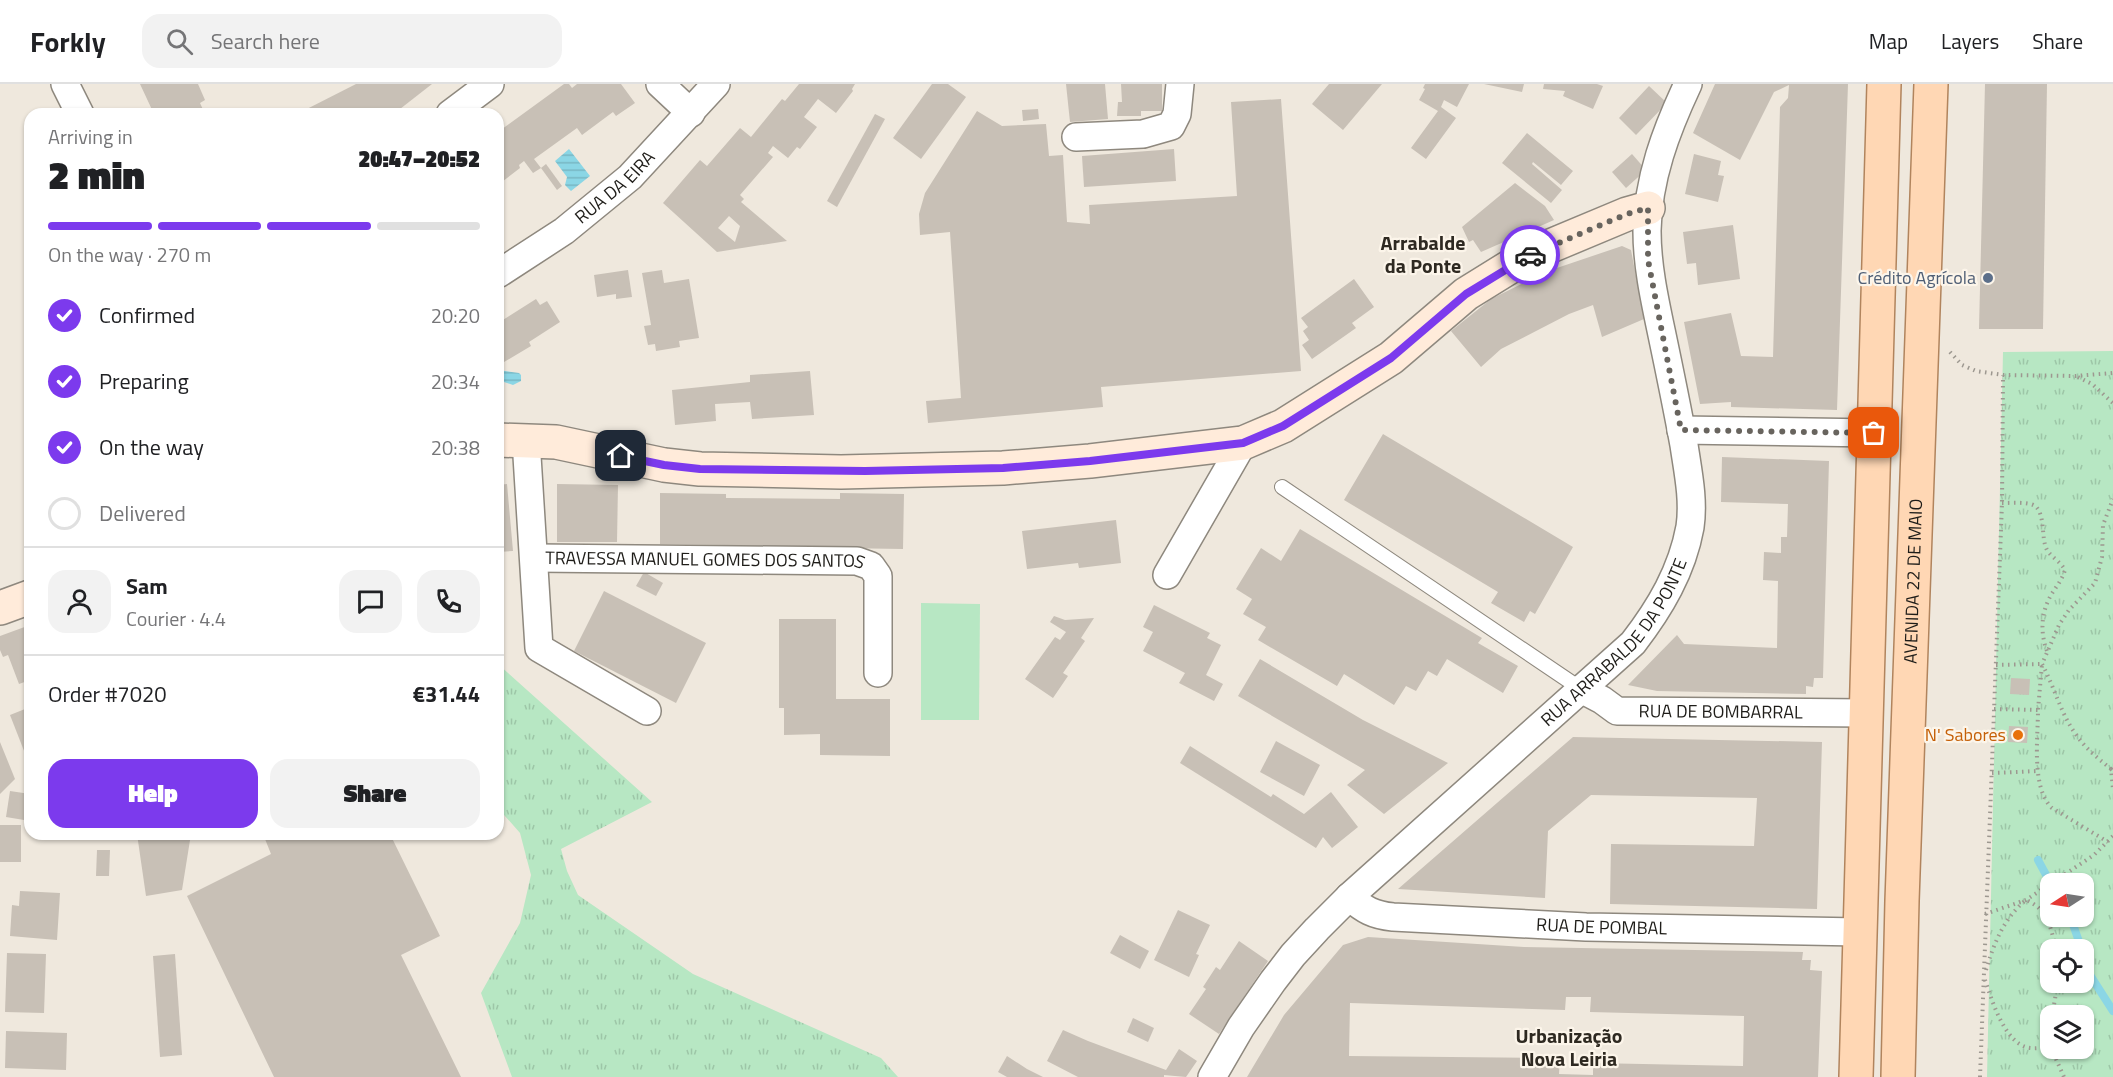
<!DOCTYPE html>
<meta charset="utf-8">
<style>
body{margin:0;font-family:"Titillium Web",sans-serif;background:#f2f2f2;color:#202124;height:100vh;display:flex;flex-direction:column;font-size:22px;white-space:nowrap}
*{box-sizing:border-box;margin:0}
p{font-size:20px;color:#757577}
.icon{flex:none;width:33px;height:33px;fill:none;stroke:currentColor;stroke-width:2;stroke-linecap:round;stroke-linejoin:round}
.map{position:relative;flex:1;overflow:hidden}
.details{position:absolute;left:24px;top:24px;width:480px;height:732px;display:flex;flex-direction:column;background:#fff;border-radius:18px;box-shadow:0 2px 4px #0004}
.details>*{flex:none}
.needle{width:39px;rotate:258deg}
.controls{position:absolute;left:2040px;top:789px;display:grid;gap:12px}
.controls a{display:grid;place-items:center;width:54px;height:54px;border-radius:12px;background:#fff;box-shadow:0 2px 4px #0004;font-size:30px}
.pin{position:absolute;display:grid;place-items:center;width:51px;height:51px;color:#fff;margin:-26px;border-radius:12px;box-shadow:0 3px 9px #0006}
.courier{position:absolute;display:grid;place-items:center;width:60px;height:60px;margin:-30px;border:4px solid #7c3aed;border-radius:50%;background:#fff;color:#222;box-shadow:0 2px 8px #0007}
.overview em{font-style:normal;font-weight:800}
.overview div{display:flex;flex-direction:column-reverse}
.overview{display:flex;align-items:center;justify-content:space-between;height:102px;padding:0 24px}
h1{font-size:39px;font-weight:800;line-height:45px}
.bar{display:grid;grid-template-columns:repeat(4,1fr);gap:9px 6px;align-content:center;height:72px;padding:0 24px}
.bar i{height:8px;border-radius:4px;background:#e0e0e0}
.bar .current{background:#7c3aed}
.bar p{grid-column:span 4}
.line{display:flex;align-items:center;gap:15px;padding:0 24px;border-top:2px solid #e0e0e0}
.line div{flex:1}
.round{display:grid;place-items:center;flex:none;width:63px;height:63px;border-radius:18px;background:#f2f2f2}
ol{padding:0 24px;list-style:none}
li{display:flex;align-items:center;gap:18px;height:66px}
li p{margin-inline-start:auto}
li .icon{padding:6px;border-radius:50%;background:#7c3aed;color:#fff;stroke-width:4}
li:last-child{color:#757577}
li i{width:33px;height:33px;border:3px solid #e0e0e0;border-radius:50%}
.action{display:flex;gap:12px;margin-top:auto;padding:12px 24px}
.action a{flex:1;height:69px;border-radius:18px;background:#7c3aed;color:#fff;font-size:24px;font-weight:800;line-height:69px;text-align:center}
.action a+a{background:#f2f2f2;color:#202124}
header{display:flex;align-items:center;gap:36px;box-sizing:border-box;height:84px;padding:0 30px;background:#fff;border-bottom:2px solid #e0e0e0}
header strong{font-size:28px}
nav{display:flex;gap:33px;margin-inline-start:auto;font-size:21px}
.search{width:420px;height:54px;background:#f2f2f2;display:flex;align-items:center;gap:15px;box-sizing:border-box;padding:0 21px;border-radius:18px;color:#757577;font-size:22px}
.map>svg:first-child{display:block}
.grass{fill:url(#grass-tufts);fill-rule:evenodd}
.garden{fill:#b7e7c3}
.water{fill:url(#water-rules)}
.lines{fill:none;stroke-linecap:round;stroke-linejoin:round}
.stream{stroke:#8bd6e5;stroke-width:8}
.building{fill:#c8c0b6;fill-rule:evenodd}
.lane-casing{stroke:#8e887e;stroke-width:16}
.street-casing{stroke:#8e887e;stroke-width:30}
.secondary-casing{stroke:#8e887e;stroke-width:36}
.primary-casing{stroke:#b1845d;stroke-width:36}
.path{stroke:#9d9890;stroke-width:4;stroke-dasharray:1.5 4.5;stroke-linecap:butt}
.lane{stroke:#fff;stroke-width:14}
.street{stroke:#fff;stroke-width:27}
.secondary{stroke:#ffebda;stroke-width:33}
.primary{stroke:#ffd7b4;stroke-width:33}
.done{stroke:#68645e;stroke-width:6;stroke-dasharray:0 10.8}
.route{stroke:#7c3aed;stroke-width:8}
.service-dot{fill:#5c6f8a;stroke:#fcf5ea;stroke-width:2}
.food-dot{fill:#e8710a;stroke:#fcf5ea;stroke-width:2}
.labels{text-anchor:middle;stroke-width:4.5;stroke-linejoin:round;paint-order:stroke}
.street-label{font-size:18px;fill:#1f1d19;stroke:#fcf5ea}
.service-label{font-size:18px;fill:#4e5e75;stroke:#fcf5ea;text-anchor:end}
.food-label{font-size:18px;fill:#c56008;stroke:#fcf5ea;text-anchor:end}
.neighbourhood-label{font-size:20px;font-weight:bold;fill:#2e2921;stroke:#fcf5ea}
</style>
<header>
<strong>Forkly</strong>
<div class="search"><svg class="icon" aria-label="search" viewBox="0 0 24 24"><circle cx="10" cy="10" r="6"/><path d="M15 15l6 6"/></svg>Search here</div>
<nav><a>Map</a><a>Layers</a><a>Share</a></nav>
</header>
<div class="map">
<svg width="2113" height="993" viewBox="0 0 2113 993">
<defs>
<pattern id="grass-tufts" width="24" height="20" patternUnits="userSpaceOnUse" patternTransform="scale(1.5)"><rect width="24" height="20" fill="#b7e7c3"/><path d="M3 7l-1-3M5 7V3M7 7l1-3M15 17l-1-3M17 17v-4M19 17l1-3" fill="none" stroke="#9dc6a7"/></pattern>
<pattern id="water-rules" width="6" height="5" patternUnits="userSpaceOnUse" patternTransform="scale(1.5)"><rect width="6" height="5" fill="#8bd6e5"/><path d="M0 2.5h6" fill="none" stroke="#78b7c4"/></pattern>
</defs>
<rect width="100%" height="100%" fill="#efe8dd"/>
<g class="grass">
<path d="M2113,267V993H1987L2003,268ZM2050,800H2084V832H2050ZM2050,866H2084V898H2050ZM2050,932H2084V964H2050Z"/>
<polygon points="498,580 652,718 561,765 567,787 578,811 693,890 881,974 898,993 512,993 481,909 520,839 531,791 520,749 498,724"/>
</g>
<polygon class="garden" points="921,519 980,520 979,636 921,636"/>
<g class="water">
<polygon points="569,65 590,92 571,107 565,101 567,93 555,77"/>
<polygon points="498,286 519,289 521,291 521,297 513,301 498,296"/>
</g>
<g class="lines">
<g class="stream">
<polyline points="2038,776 2051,800"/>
<polyline points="2070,832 2082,866"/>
<polyline points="2084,870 2090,891 2113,927"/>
</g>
</g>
<g class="building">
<polygon points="140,0 198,0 205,16 200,19 205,30 154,30"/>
<polygon points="356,0 432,0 400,25 392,30 297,30"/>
<polygon points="564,0 569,0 572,4 577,0 621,0 635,19 616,32 613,28 582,51 577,44 534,75 541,84 533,89 524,77 519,81 520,84 498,101 498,48"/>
<path d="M799,0H855L852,5L853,7L836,29L818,15L804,33L817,43L800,65L797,63L788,74L773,62L768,69L773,73L740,111L744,115L741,118L787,157L717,168L663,119L700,76L707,82L740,44L751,53L782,15L785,17ZM729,132L740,142L735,158L718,144Z"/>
<polygon points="932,0 948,0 966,13 921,75 893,54"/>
<polygon points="1066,0 1105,0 1108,35 1070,38"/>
<polygon points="1121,0 1162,0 1162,27 1141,27 1141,32 1117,32 1118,18 1122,18"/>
<polygon points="1329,0 1382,0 1343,46 1312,20"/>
<polygon points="1425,0 1469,0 1457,23 1444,16 1441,23 1456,34 1426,75 1411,64 1438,27 1419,16 1425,5 1423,4"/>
<polygon points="1484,0 1524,0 1522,8"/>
<polygon points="1544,0 1597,0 1603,2 1593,25 1563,12 1565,7 1543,5"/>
<polygon points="1715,0 1848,0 1837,326 1731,323 1731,318 1700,320 1684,238 1731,229 1741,272 1773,273 1780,23 1788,14 1789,1 1774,8 1740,76 1693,49"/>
<polygon points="1985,0 2047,0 2043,245 1979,245"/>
<polygon points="1649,2 1667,19 1636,51 1619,34"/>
<polygon points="1281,15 1301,287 1101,303 1103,323 928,339 926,317 961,314 950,148 920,151 919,130 925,109 977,27 1002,42 1046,40 1049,72 1063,71 1067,138 1090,140 1089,121 1237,112 1231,18"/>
<polygon points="1038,25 1039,35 1023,37 1022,26"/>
<polygon points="875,30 885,35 837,123 827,117"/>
<polygon points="1527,49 1573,87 1561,101 1533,78 1532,80 1562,106 1551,119 1502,79"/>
<polygon points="1174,65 1176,97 1084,103 1082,72"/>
<polygon points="1632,70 1646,86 1626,104 1612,88"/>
<polygon points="1694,70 1721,77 1718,91 1724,92 1718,118 1685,110"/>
<polygon points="546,80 562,102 557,106 541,84"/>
<polygon points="1515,99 1545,122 1554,136 1481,168 1473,156 1469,158 1462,143"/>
<polygon points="1733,141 1740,195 1698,201 1696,179 1687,180 1683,148"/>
<polygon points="1622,162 1631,166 1644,235 1602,253 1593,221 1569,230 1501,265 1481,283 1451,247 1491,215 1548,187"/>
<polygon points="628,186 632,213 616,215 616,210 597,213 594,191"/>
<polygon points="662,186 664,199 689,195 699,254 679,257 680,263 656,267 655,260 648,261 644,242 651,241 642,189"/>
<polygon points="1354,195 1374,223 1352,239 1356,244 1312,275 1302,261 1309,256 1303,247 1308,243 1301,234"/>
<polygon points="536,215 540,221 547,217 560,238 529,258 531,262 504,278 498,268 498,239"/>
<polygon points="810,287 814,331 752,335 750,318 715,320 716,337 675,341 672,306 750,298 750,291"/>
<polygon points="1383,350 1573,463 1535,530 1530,527 1524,538 1491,519 1498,508 1344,416"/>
<polygon points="1722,373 1829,377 1823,594 1814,594 1813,603 1806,602 1806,610 1657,607 1628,601 1677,551 1684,560 1777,564 1778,497 1763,496 1764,468 1781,469 1781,453 1787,453 1788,420 1721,418"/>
<polygon points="507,400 513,467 498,468 498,401"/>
<polygon points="557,400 618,401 617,458 557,458"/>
<polygon points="660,409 726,410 726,414 840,415 840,409 904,410 903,465 840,464 725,468 725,461 660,460"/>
<polygon points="1116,436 1121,479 1079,484 1078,479 1027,485 1022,447"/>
<polygon points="1300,445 1482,554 1478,559 1518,582 1503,609 1447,575 1437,592 1428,587 1416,607 1406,602 1394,621 1344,590 1337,602 1258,556 1266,543 1243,530 1252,515 1236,505 1261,464 1281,477"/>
<polygon points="644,488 663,499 656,512 636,502"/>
<polygon points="604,507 706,559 676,619 574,567"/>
<polygon points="1154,521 1210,549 1207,554 1221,561 1206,591 1223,600 1214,617 1179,599 1185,589 1143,567 1153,548 1143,543"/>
<polygon points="1054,532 1065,536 1094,534 1081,554 1085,557 1063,589 1068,592 1053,614 1025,595 1055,553 1060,556 1066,548 1050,538"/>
<polygon points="779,535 836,535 836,615 890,615 890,672 820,671 820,650 784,651 784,624 779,624"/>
<polygon points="30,541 30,596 19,600 8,571 3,573 0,566 0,552"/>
<polygon points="1260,575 1363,636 1448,679 1384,730 1347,701 1365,686 1238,612"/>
<polygon points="2011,594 2030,595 2029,611 2010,610"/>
<polygon points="30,623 30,674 26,672 10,631"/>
<polygon points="2009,642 2028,643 2027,659 2008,658"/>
<polygon points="1573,653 1822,658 1817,825 1610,820 1611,760 1754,762 1757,714 1591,711 1548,747 1545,814 1398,805"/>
<polygon points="1276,657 1320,681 1304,712 1260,688"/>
<polygon points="0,658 15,695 0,710"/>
<polygon points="1190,662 1271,713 1273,710 1304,730 1331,708 1358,743 1332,764 1323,753 1316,764 1180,679"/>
<polygon points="10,707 30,710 30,737 6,733"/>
<rect x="0" y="741" width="21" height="37"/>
<polygon points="137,750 191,750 182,806 146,812"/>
<polygon points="263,750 390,750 440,852 401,871 461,993 274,993 187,812 271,770"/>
<polygon points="97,766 110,766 109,792 96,792"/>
<polygon points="20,807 60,809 57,856 10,852 12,821 19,822"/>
<polygon points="1178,826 1210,841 1196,870 1199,871 1189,893 1154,876"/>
<polygon points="1120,851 1149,867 1140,885 1110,869"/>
<path d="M1368,853L1524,863L1803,868L1802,876H1811L1810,886L1822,887L1818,993H1247L1284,931L1343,861ZM1566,913H1591L1590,928L1744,932L1743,982L1593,979V991L1559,990L1560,974L1349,972L1350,919L1565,926Z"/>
<polygon points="1239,857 1268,877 1219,950 1189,930 1206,905 1203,903 1216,883 1220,886"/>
<polygon points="7,869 46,870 44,929 5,928"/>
<polygon points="175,870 182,971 160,973 153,872"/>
<polygon points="1133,934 1154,944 1148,958 1127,948"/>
<polygon points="1063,946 1088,957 1166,986 1179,965 1197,977 1186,993 1164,991 1164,993 1078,993 1047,977"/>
<polygon points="6,947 67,949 66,986 5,984"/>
<polygon points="1007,972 1027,985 1043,993 1007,993 998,988"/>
</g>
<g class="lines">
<defs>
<polyline id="lane" points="1282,403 1581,605"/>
<g id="street">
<polyline points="65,0 80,30"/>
<polyline points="660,0 691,29"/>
<polyline points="450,30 490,0"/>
<polyline points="1076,53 1143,50 1171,42 1177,30 1180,0"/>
<path id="s1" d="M498,190L564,147L630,93L716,0"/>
<polyline points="1681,346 1874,349"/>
<polyline points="526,356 539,564 647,627"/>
<path id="s2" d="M535,474L857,477L871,482L878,492V589"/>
<polyline points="1167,491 1243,359"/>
<path id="s3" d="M1581,605L1602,616L1617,627L1866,629"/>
<path id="s4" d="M1349,813C1365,826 1373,831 1393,833L1586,843L1859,848"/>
<path id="s5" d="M1212,993L1241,943L1273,897L1293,871L1317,845L1349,813L1633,559C1660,524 1682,487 1690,443C1694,416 1688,388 1684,361C1677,323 1669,284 1661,246C1654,213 1647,180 1647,147C1648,94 1666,47 1688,0"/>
</g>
<g id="secondary">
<polyline points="498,356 556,358 664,381 700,385 841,388 1003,384 1090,377 1243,359 1283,342 1391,274 1466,210 1529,171 1627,130 1648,124"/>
<polyline points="0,524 30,513"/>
</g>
<g id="primary">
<polyline points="1856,993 1884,0"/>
<path id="s6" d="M1898,993L1902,817L1931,0"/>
</g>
</defs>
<use href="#lane" class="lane-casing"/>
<use href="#street" class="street-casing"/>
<use href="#secondary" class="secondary-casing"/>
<use href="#primary" class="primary-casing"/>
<g class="path">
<polyline points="1950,268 1962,281 1976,287 2003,291 2075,292 2113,289"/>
<polyline points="2078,293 2092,300 2113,319"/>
<path d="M2002,419C2011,419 2021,418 2030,420C2047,423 2040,453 2047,466C2052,474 2061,478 2065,486C2062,496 2056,503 2051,511C2041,529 2040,548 2047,567"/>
<polyline points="1996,581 2042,580 2038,626"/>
<path d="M1994,625L2038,626C2038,654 2031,704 2052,724L2108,758"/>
<path d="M2111,685C2099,675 2086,665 2077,652C2061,631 2055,604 2042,580L2059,541L2069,526L2095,499L2102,473L2103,441L2113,415"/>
<polyline points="2112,686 2111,685 2113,705"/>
<polyline points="1992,689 2038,687"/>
<polyline points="1985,830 2026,816 2094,771 2113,752"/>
<path d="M1986,886C1994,859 2004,834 2026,816C2048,825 2051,844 2056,866"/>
<path d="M1985,896C1992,916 2005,962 2031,964C2037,965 2044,963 2050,962"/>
<polyline points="2052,932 2058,898"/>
<polyline points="2050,963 2049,951 2050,936"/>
<polyline points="2051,964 2064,993"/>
<polyline points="1980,993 2002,419 2003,291"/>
</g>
<use href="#lane" class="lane"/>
<use href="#street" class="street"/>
<use href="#secondary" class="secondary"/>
<use href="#primary" class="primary"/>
</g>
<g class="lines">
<polyline class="done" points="1530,171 1627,130 1648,124 1648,176 1681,346 1874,349"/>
<polyline class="route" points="621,372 664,381 700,385 865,387 1003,384 1090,377 1243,359 1283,342 1391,274 1466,210 1530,171"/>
</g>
<circle class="service-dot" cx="1988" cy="194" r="6"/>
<circle class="food-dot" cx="2018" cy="651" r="6"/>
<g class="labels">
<g class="street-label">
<text dy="6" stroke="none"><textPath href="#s1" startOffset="146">RUA DA EIRA</textPath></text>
<text dy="6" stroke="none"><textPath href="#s2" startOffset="170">TRAVESSA MANUEL GOMES DOS SANTOS</textPath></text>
<text dy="6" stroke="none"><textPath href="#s6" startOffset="496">AVENIDA 22 DE MAIO</textPath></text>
<text dy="6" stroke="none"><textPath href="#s5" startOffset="597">RUA ARRABALDE DA PONTE</textPath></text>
<text dy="6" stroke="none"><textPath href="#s3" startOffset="146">RUA DE BOMBARRAL</textPath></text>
<text dy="6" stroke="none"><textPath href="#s4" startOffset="258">RUA DE POMBAL</textPath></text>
</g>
<g class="service-label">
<text x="1976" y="200">Crédito Agrícola</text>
</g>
<g class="food-label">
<text x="2006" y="657">N' Sabores</text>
</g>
<g class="neighbourhood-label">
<text x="1423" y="166">Arrabalde<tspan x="1423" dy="23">da Ponte</tspan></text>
<text x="1569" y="959">Urbanização<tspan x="1569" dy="23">Nova Leiria</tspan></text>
</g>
</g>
</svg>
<div class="controls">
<a><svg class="needle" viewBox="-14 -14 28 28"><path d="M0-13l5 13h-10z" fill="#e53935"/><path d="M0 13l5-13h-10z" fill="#757577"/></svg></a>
<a><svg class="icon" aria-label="locate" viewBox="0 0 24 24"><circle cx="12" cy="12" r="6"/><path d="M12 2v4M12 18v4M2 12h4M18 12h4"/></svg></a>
<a><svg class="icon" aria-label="layers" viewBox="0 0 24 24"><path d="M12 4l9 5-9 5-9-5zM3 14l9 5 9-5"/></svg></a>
</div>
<div class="pin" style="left:1874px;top:349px;background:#ea580c"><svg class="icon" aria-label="bag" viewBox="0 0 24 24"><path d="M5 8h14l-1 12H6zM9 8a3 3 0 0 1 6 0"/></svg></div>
<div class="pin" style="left:621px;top:372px;background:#1f2937"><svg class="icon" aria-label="home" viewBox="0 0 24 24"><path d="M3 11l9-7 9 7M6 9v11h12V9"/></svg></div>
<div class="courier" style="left:1530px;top:171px"><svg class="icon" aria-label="car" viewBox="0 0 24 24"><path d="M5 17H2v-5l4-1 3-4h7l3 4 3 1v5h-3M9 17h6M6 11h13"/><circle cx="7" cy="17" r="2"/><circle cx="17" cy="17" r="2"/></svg></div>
<section class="details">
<div class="overview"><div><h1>2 min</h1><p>Arriving in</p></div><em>20:47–20:52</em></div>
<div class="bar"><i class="current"></i><i class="current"></i><i class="current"></i><i></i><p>On the way · 270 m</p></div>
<ol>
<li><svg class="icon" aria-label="check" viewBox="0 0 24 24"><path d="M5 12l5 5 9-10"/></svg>Confirmed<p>20:20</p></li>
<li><svg class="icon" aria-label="check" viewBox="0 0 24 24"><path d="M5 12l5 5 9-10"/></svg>Preparing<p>20:34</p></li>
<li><svg class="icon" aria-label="check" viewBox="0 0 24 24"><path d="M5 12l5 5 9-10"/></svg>On the way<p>20:38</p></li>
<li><i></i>Delivered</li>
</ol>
<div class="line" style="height:108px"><a class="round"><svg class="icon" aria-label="person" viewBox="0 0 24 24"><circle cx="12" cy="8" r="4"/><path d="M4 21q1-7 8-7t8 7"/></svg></a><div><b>Sam</b><p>Courier · 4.4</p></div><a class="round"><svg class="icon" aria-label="chat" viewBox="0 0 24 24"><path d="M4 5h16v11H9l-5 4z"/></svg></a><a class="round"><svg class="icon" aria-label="phone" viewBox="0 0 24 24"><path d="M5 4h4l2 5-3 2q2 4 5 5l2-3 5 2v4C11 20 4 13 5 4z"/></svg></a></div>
<div class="line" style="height:78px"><div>Order #7020</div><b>€31.44</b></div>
<div class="action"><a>Help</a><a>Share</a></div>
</section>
</div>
